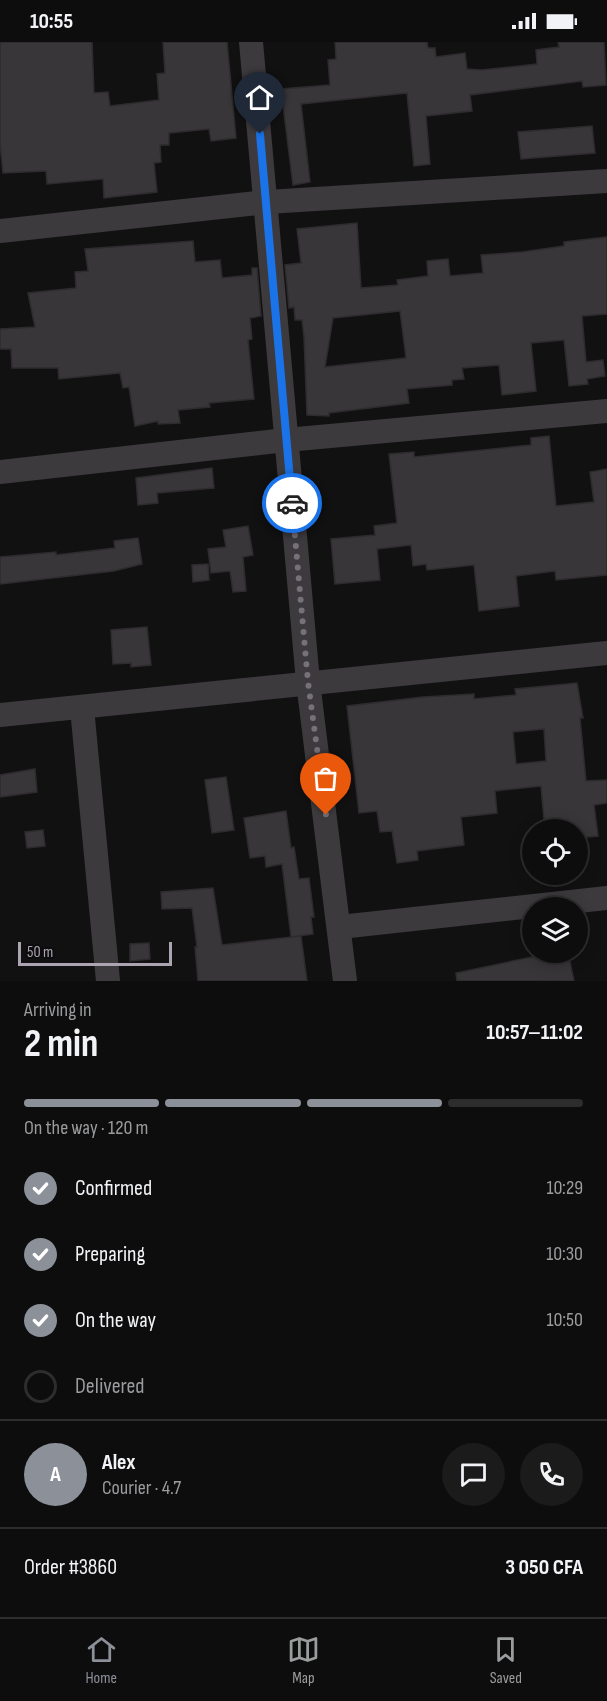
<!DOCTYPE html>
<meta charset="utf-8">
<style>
body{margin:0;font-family:"Sofia Sans Condensed",sans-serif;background:#1c1b1c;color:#f1f3f6;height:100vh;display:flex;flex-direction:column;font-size:22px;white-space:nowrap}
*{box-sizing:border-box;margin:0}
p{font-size:20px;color:#9b9c9e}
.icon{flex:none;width:33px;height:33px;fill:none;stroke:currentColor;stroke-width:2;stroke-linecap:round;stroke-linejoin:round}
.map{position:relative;height:939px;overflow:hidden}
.drawer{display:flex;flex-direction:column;background:#0e0d0e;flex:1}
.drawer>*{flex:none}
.fabs{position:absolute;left:522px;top:777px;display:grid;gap:12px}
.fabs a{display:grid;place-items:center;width:66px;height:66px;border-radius:50%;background:#0e0d0e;box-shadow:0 3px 15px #0003,0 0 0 2px #2e2d2e;font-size:30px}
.scale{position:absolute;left:18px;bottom:15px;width:154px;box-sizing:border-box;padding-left:6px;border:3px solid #aca4b1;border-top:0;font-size:16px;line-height:21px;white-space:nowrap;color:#aca4b1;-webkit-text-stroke:4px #0d0c0d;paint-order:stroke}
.pin{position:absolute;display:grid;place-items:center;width:51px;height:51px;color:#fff;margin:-62px -26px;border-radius:50% 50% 50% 0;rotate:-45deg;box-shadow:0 0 6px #0007}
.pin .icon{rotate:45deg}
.courier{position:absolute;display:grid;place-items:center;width:60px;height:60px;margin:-30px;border:4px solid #1a73e8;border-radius:50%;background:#fff;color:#222;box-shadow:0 2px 8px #0007}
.overview em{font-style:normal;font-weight:700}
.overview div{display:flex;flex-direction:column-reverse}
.overview{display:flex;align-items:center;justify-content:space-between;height:102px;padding:0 24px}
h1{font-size:39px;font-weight:700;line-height:45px}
.bar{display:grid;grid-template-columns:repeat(4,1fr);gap:9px 6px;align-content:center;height:72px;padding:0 24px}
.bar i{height:8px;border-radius:4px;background:#2e2d2e}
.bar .active{background:#8c9099}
.bar p{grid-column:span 4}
.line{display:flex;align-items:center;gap:15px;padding:0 24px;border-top:2px solid #2e2d2e}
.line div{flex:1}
.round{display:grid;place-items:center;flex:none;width:63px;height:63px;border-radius:32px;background:#1c1b1c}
ol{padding:0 24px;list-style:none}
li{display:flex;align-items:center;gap:18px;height:66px}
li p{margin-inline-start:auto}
li .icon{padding:6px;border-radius:50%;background:#8c9099;color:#fff;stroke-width:4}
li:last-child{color:#9b9c9e}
li i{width:33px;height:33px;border:3px solid #2e2d2e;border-radius:50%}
.status{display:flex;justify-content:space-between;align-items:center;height:42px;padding:0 30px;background:#0e0d0e;direction:ltr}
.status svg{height:16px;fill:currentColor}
.dock{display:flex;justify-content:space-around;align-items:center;height:84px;border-top:2px solid #2e2d2e;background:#0e0d0e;font-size:16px;color:#9b9c9e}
.dock a{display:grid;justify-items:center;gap:3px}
.dock .active{color:#8c9099}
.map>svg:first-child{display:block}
.building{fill:#393639;stroke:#2e2b2e;stroke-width:1.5;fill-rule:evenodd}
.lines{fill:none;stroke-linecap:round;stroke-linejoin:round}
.street{stroke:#3d3a3e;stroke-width:24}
.done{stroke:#767179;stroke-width:6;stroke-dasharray:0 10.8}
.route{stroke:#1a73e8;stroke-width:8}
</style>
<div class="status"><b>10:55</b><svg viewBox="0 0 49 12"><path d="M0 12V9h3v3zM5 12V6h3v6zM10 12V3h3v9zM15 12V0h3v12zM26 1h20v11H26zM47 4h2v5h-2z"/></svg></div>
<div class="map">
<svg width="607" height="939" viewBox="0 0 607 939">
<rect width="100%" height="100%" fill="#121112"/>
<g class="building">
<polygon points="0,0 92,0 94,51 108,50 110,64 159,58 157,32 165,31 163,0 227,0 236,96 211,99 209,87 169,91 169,103 160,103 161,120 154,121 157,150 104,156 103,137 47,142 46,129 3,131 0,102"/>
<polygon points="335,0 427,0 428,6 435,6 436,15 465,11 467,27 482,28 537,22 536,8 559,5 558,0 604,0 606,43 583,45 582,39 470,53 472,69 426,74 430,122 414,124 407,51 301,62 310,140 293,143 281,47 330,43 328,18 336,17"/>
<polygon points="592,84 595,111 521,117 518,90"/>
<path d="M357,181L361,246L398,243L397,238L428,234L427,219L448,217L450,234L483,231L481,213L522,210L564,204V200L607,195V272L582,274L586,320L603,318L605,334L587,337L588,342L569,344L564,298L531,301L536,349L502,353L499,323L462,326L464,337L452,338V343L407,347L409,361L329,371V374L307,373L304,295L302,278H295L294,265L289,266L285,223L301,221L297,187ZM400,269L406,316L325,325L333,276Z"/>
<polygon points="193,199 195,220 220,218 222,236 252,233 252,226 257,226 261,274 250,276 252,297 248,298 254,357 209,361 210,365 178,368 180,381 158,382 158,379 135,384 129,345 123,346 120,331 59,337 58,326 12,326 11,307 0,307 0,287 35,285 28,251 76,246 75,230 88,229 85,207"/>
<polygon points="549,394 556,464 594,460 590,430 607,427 607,533 556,538 555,529 516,534 519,564 479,569 474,523 427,528 426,522 413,524 411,503 377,507 380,538 335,542 331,497 375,493 374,484 397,481 389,412 414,410 414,415 531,403 531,396"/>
<polygon points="212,426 214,446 157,451 158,461 138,463 136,436"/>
<polygon points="248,484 253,513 243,515 246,549 233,550 230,529 211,531 208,507 226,505 223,488"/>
<polygon points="138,496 142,522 114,529 0,542 0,515 56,510 56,513 115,506 114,499"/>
<polygon points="208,522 209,538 193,540 192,523"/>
<polygon points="147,585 151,623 131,625 131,621 113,622 111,588"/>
<path d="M577,641L583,676H580L586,739L607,738V761L594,763L598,794L578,796V788H545L541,744L495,749L497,771L461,775L464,803L417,809L418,818L397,821L392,789L380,790L377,769L359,771L347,664L423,655L474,652V657L516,653L515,647ZM544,687L546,719L516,722L513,690Z"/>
<polygon points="35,727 37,750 0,755 0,733"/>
<polygon points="226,735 234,788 212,791 205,738"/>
<polygon points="286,769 291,806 294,805 299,837 309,836 314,875 311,875 313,892 291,895 282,822 266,825 265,814 250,816 244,776"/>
<polygon points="43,788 45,804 27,806 25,790"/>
<polygon points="213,846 222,903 301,894 307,939 198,939 195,905 197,905 192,866 162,867 161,850"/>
<polygon points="149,901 150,917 130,919 130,902"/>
<polygon points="556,910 568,910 574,939 457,939 456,931"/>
</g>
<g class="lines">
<g class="street">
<polyline points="251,0 308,640 345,939"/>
<polyline points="0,189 267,160 607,139"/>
<polyline points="0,430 286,398 607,369"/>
<polyline points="82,666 108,939"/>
<polyline points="0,673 607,611"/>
<polyline points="340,885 607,856"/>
</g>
</g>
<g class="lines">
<polyline class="done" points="292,461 308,640 326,773"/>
<polyline class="route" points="260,92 292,461"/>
</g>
</svg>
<div class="fabs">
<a><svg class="icon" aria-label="locate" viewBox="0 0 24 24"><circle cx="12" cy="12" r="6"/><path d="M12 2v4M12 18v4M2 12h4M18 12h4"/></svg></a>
<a><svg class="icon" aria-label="layers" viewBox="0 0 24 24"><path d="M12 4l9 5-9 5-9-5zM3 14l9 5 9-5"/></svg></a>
</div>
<div class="scale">50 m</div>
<div class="pin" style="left:326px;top:773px;background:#ea580c"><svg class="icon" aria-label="bag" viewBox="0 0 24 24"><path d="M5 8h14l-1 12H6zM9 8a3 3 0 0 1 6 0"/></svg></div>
<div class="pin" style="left:260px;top:92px;background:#1f2937"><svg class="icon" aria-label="home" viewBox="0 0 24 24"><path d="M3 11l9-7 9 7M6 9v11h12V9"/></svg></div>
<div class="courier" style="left:292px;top:461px"><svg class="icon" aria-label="car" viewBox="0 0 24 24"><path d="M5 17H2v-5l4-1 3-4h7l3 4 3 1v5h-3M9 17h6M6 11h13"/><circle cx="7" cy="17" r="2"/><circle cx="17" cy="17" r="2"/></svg></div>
</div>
<section class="drawer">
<div class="overview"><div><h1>2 min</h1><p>Arriving in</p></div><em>10:57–11:02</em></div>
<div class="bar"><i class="active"></i><i class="active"></i><i class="active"></i><i></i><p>On the way · 120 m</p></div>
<ol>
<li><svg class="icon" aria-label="check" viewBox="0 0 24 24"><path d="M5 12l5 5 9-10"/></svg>Confirmed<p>10:29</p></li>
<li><svg class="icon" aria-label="check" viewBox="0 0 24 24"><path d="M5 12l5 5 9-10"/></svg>Preparing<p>10:30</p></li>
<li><svg class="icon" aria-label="check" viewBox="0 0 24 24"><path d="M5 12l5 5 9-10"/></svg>On the way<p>10:50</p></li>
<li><i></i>Delivered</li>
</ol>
<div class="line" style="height:108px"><b class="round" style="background:#8c9099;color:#fff">A</b><div><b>Alex</b><p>Courier · 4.7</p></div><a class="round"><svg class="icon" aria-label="chat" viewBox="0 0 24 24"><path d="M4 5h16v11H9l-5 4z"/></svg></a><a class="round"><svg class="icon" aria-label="phone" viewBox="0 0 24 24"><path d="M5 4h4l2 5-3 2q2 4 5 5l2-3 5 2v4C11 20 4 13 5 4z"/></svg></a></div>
<div class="line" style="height:78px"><div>Order #3860</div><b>3 050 CFA</b></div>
</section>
<nav class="dock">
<a class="active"><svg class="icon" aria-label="home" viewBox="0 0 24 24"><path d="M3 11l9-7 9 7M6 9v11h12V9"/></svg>Home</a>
<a><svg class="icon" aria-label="map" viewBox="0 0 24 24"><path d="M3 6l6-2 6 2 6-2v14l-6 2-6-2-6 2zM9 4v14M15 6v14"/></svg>Map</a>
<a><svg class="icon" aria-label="saved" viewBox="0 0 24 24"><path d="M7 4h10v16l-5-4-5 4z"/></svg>Saved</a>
</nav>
